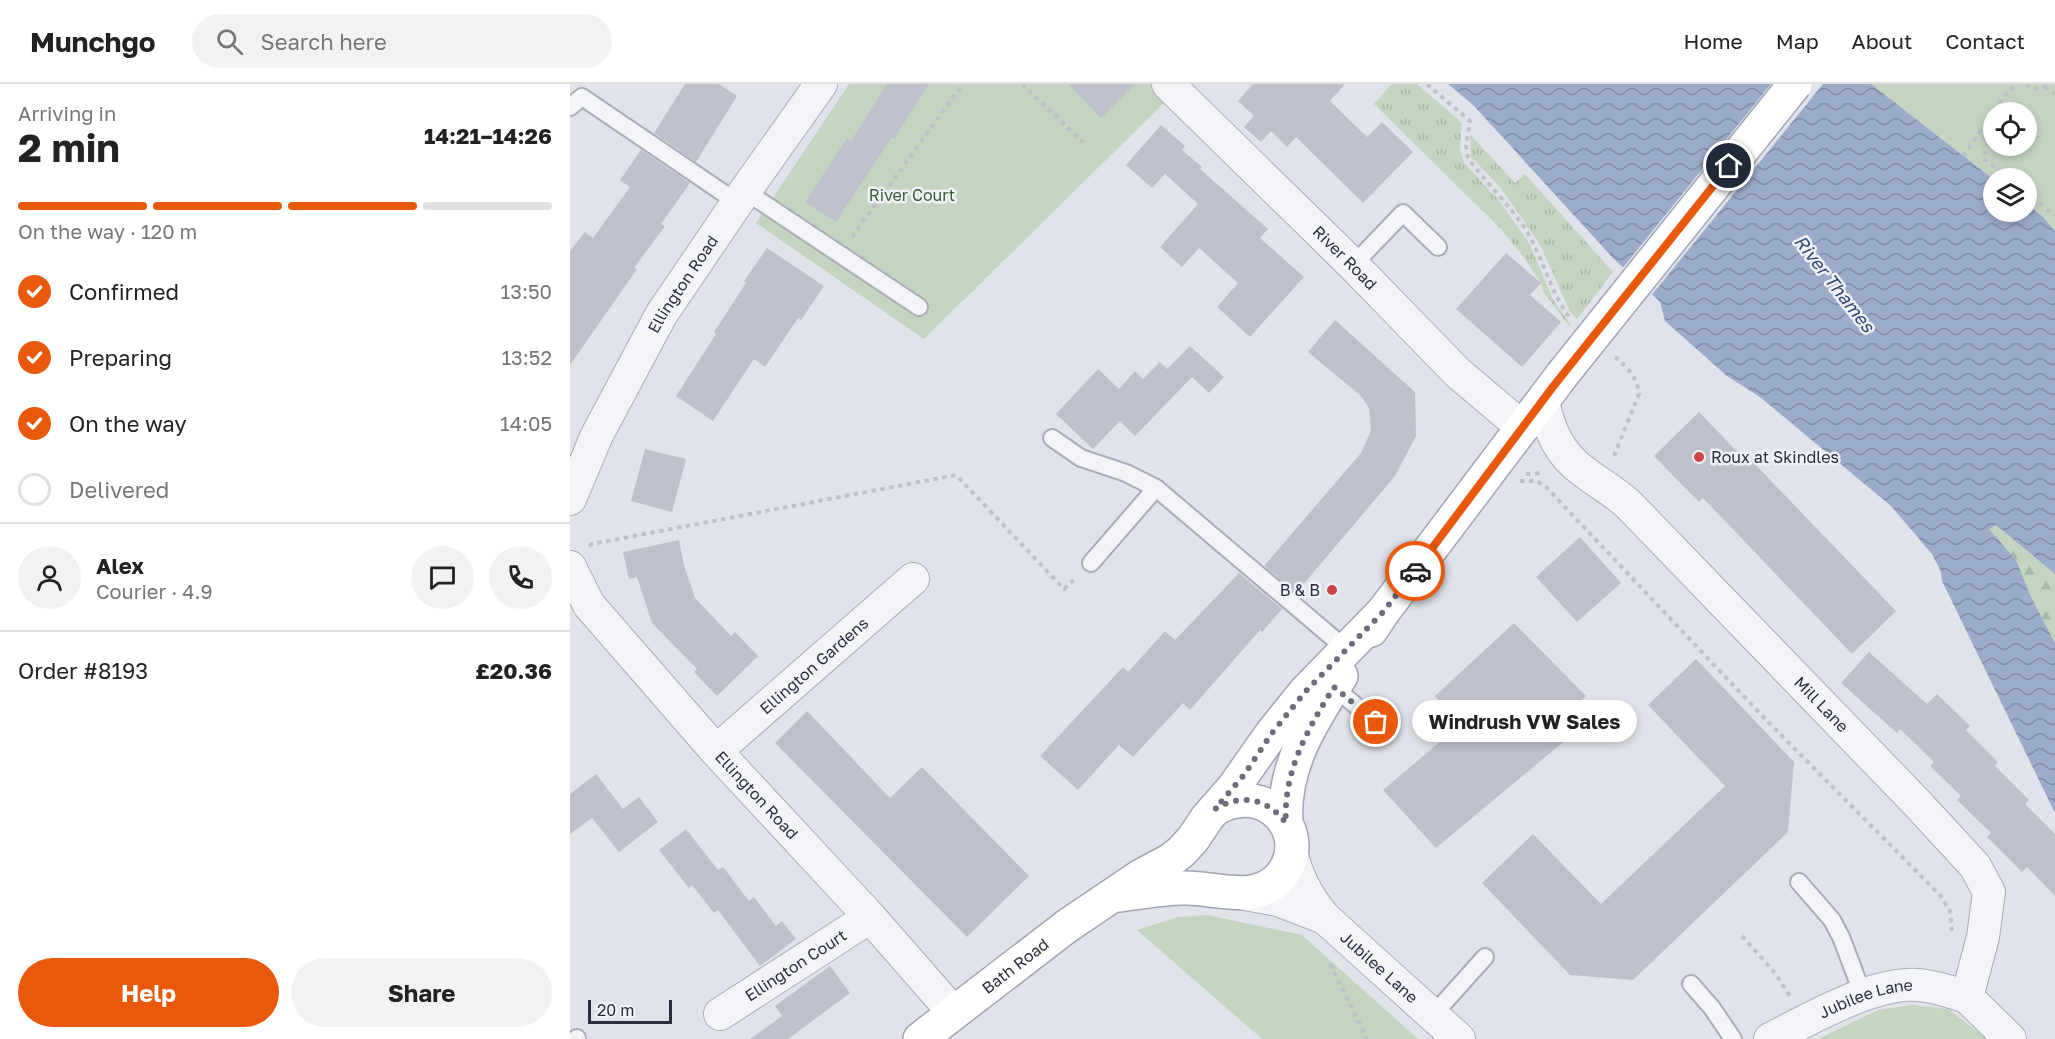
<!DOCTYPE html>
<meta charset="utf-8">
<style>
body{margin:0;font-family:"Golos Text",sans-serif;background:#f2f2f2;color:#222;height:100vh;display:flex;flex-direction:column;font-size:22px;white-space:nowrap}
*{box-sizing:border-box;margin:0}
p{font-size:20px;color:#767676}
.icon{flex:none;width:33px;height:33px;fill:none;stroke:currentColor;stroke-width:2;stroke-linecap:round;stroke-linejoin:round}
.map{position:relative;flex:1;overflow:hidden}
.drawer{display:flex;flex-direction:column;background:#fff;width:570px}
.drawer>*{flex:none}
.controls{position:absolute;left:1413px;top:18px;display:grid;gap:12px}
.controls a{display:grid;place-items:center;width:54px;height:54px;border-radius:50%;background:#fff;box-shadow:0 3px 9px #0003;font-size:30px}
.scale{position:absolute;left:18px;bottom:15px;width:84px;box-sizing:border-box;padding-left:6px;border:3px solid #292e41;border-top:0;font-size:16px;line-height:21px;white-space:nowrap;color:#292e41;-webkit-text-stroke:4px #f0f2f7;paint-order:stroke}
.pin{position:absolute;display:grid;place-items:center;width:51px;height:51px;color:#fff;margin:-26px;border:3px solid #fff;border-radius:50%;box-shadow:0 2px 6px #0007}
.courier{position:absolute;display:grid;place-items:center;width:60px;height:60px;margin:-30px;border:4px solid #ea580c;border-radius:50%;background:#fff;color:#222;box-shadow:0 2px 8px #0007}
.bubble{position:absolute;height:42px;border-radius:21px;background:#fff;box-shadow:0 3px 9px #0003;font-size:20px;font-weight:700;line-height:42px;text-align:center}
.headline em{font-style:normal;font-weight:700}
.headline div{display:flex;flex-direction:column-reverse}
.headline{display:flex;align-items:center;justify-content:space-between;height:102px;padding:0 18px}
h1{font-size:39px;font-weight:700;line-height:45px}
.bar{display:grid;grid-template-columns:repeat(4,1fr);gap:9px 6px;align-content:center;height:72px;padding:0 18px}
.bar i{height:8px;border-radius:4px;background:#e0e0e0}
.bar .selected{background:#ea580c}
.bar p{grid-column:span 4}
.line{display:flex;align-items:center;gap:15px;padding:0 18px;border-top:2px solid #e0e0e0}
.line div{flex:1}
.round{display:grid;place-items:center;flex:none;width:63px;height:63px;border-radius:32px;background:#f2f2f2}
ol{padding:0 18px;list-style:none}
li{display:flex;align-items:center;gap:18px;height:66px}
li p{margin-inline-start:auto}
li .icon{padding:6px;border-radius:50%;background:#ea580c;color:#fff;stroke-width:4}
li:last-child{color:#767676}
li i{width:33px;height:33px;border:3px solid #e0e0e0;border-radius:50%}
.cta{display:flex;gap:12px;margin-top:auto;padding:12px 18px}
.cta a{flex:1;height:69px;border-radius:36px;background:#ea580c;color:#fff;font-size:24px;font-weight:700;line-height:69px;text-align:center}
.cta a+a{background:#f2f2f2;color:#222}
header{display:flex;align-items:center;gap:36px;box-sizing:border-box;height:84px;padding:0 30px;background:#fff;border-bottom:2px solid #e0e0e0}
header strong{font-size:28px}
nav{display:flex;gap:33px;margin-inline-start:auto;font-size:21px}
.search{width:420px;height:54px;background:#f2f2f2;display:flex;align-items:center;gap:15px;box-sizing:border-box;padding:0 21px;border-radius:33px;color:#767676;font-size:22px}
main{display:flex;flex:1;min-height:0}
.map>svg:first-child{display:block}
.grass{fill:url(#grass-tufts)}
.forest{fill:url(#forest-firs)}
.green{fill:#c4d4c1;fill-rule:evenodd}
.water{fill:url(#water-waves)}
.pier{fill:#e0e3ea}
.building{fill:#bec1cc}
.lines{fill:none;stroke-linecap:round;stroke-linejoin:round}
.service-casing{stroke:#a9adb7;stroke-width:20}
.minor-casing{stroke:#a9adb7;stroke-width:34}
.primary-casing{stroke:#a0a5b5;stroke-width:36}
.path{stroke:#bec1c8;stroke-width:4;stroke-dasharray:4.5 4.5;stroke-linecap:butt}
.service{stroke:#f3f4f8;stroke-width:16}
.minor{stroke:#f3f4f8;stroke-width:32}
.primary{stroke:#fff;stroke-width:33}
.primary-bridge-casing{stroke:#a0a5b5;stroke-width:36;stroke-linecap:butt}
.primary-bridge{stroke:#fff;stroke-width:33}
.done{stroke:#696d7c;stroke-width:6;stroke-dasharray:0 10.8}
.route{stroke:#ea580c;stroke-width:8}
.poi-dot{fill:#d04446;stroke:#f0f2f7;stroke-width:2}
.labels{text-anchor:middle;stroke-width:5;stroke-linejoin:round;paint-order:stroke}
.park-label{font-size:16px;fill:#385d36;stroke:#f0f2f7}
.street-label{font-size:16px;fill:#292e41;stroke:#f0f2f7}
.poi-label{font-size:16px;fill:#292e41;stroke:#f0f2f7;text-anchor:start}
.water-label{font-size:18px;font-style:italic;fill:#324776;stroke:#f0f2f7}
</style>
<header>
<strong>Munchgo</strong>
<div class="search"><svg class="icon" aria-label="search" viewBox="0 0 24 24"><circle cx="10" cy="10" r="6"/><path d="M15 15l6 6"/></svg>Search here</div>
<nav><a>Home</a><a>Map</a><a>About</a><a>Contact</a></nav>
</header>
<main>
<section class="drawer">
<div class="headline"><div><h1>2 min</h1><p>Arriving in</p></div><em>14:21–14:26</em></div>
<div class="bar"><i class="selected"></i><i class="selected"></i><i class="selected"></i><i></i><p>On the way · 120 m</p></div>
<ol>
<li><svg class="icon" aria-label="check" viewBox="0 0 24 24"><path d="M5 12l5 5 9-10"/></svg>Confirmed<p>13:50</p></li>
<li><svg class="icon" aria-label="check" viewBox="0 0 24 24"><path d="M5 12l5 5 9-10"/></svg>Preparing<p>13:52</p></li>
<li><svg class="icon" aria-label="check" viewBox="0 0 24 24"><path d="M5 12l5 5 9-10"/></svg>On the way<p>14:05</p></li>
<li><i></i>Delivered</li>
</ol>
<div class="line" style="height:108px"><a class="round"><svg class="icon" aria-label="person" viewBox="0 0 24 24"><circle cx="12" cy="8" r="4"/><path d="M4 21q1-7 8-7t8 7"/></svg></a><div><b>Alex</b><p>Courier · 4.9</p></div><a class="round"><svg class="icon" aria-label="chat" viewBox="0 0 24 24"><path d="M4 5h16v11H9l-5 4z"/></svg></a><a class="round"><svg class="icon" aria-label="phone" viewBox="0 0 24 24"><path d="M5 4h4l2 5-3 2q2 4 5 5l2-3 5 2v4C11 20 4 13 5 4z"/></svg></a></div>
<div class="line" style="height:78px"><div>Order #8193</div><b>£20.36</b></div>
<div class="cta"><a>Help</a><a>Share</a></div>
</section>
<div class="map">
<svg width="1485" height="955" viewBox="0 0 1485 955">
<defs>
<pattern id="grass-tufts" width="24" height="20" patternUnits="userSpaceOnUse" patternTransform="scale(1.5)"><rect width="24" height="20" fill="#c4d4c1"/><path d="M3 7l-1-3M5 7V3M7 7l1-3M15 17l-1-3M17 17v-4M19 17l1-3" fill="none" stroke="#a8b6a7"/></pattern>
<pattern id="forest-firs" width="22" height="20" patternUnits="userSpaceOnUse" patternTransform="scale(1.5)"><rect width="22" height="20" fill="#c4d4c1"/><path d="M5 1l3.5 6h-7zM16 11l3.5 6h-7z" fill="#a8b6a7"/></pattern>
<pattern id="water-waves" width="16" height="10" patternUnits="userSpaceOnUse" patternTransform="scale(1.5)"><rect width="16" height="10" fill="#9bacca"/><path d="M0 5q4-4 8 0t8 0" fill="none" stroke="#7e8ca6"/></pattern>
</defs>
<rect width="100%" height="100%" fill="#e0e3ea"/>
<g class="grass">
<polygon points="822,0 847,0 892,39 890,65 894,79 927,114 959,159 983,215 1001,241 1000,243 974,209 971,199 953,172 930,144 804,20"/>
<polygon points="900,50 945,99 955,90 1043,188 1007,235 1000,228 972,165 963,150 930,103 901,73"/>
</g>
<polygon class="forest" points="1426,441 1485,490 1485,559 1461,513 1446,476 1419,445"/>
<g class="green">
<polygon points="279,0 585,0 599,14 354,255 186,139"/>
<path d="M1301,0H1485V147L1473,133L1457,120L1456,94L1423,95ZM1424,28H1456V62H1424Z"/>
<polygon points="637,831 732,851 848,955 692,955 567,846 608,833"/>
<polygon points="1342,921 1378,925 1417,955 1248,955 1308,926"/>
</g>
<polygon class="water" points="878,0 1301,0 1423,95 1424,128 1456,128 1457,120 1473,133 1485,147 1485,490 1426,441 1419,445 1446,476 1461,513 1485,559 1485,729 1372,497 1371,488 1362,470 1321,422 1190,313 1157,292 1095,237 1090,218 1043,174 904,22"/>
<polygon class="pier" points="1201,0 1253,0 1080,213 1051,186"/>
<g class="building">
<polygon points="115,0 149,0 167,12 126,78 84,49"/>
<polygon points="317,0 359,0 324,55 322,53 266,138 235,118 277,54 281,57"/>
<polygon points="498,0 565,0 531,34"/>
<polygon points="683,0 775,0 760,17 797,53 812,38 843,68 793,119 726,53 717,63 701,47 691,58 674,43 684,32 668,17"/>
<polygon points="591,41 615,62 612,66 632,83 630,85 698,145 690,154 734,193 680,253 647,223 668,199 629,164 612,183 590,163 628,120 595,90 582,104 556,81"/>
<polygon points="71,66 120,99 91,140 95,142 64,184 67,185 0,281 0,167 15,148 23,154 60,103 50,96"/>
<polygon points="197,164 254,202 231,236 228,234 195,283 184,275 143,337 106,312 146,250 144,248 176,199 174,197"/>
<polygon points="936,169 971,199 960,211 991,238 952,283 886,225"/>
<polygon points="765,236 845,308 846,352 825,392 726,509 694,482 791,369 801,347 799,324 791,312 738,268"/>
<polygon points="620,262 654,293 639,309 622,293 565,352 550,337 523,365 486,330 528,285 549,305 565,287 573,295 590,278 597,285"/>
<polygon points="1129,328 1179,380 1182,377 1326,527 1282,570 1133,414 1129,418 1084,372"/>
<polygon points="75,365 116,375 102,428 61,417"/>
<polygon points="1010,453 1051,499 1007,538 966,493"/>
<polygon points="109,456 114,481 125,514 161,552 165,548 188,572 147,612 124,588 127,585 82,539 67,493 59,495 53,468"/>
<polygon points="669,489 712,525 692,548 690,546 620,626 613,619 563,673 549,661 508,706 470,672 553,583 558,588 595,547 605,556"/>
<polygon points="944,539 1016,612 984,641 997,655 866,764 813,706 891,640 865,612"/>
<polygon points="1299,568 1357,620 1367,610 1400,642 1396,646 1428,678 1425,682 1459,716 1455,720 1485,750 1485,812 1457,783 1452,788 1417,753 1421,749 1387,716 1391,712 1360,682 1364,678 1330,645 1327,649 1271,599"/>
<polygon points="1126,575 1224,678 1218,748 1063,896 1000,891 912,799 963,750 1031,820 1155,702 1078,621"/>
<polygon points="237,627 320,714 352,683 459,792 397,853 205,659"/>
<polygon points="26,690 53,725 69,713 88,738 49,768 22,734 0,750 0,710"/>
<polygon points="116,745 148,786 153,783 179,817 184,813 206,842 212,837 226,855 190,882 148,826 144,829 122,801 119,804 89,766"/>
<polygon points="260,882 280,909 218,955 180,955 212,932 205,922"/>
</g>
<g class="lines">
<defs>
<g id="service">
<polyline points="0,23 12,13 168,119"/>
<polyline points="175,107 349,223"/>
<polyline points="783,181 833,129 868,163"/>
<polyline points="482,354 511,374 556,389 586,404"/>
<polyline points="521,479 586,404 776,565"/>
<polyline points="764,603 805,638"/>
<polyline points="1229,798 1262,836 1271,853 1293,911"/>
<polyline points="1121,900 1142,924 1163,955"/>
<polyline points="863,931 915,873"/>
<polyline points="6,955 7,954"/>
</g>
<g id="minor">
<path id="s1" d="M598,0L783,181L888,289L953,344"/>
<path id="s2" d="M973,316C978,345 989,370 1013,387C1028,399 1044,407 1058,420L1346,718L1405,782L1419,808L1413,853L1397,913L1440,955"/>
<path id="s3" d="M0,415L27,351L91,231L175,107L251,0"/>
<path id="s4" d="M0,483L19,521L146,667L300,833L384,929"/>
<path id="s5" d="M146,667L343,495"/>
<path id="s6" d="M721,766C726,792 738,814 755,834L889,955"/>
<polyline points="675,810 708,816 755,834"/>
<path id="s7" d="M150,930L300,833"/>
<path id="s8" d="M1200,955C1240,935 1303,898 1347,901C1365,902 1381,908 1397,913"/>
</g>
<g id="primary">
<polyline points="801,546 813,528 992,291"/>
<path d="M716,739C712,683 742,637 771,592"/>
<path d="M550,811C571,808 593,804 614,804C646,803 685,821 710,793C745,752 697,694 645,725"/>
<path id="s9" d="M350,955L497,842L571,792L601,776L612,767L623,755L637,734L664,703L702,649L735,608L813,528"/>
</g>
</defs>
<use href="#service" class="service-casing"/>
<use href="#minor" class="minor-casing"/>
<use href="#primary" class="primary-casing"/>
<g class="path">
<polyline points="452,0 513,58"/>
<path d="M857,0L900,37L896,62L898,74C916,99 939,120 956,146C973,174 980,207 999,233"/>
<path d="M1456,0C1464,6 1471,5 1479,0"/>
<polyline points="1475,3 1485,10"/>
<polyline points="1393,72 1409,49"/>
<polyline points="1439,94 1413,74 1419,59 1409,49 1432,15 1446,0"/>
<polyline points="1456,108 1485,131"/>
<polyline points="282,153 393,0"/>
<path d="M1044,372L1069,310C1067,293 1058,284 1045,273"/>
<polyline points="956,390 972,389"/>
<polyline points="950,397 967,397 976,403 1199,639 1370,811 1380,827 1382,847"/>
<polyline points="19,462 22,460 386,391 494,505 505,495"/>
<polyline points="1172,852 1205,889 1220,912"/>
<polyline points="760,880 797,955"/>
</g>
<use href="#service" class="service"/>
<use href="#minor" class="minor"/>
<use href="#primary" class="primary"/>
<defs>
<polyline id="primary-bridge" points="992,291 1225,0"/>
</defs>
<use href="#primary-bridge" class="primary-bridge-casing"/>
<use href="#primary-bridge" class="primary-bridge"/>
</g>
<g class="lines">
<path class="done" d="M806,638L764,603C737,646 713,688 716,739C698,715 672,709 645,725L674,691L702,649L735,608L813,528L845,487"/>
<polyline class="route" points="845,487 982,304 1159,82"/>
</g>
<g class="poi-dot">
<circle cx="1129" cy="373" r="6"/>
<circle cx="762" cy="506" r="6"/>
</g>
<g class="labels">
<g class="park-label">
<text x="342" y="117">River Court</text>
</g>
<g class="street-label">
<text dy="6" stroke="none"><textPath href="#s1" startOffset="248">River Road</textPath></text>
<text dy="6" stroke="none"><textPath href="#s3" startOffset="243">Ellington Road</textPath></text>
<text dy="6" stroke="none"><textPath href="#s5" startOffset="130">Ellington Gardens</textPath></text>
<text dy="6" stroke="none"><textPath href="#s2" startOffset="418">Mill Lane</textPath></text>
<text dy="6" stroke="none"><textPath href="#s4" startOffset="296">Ellington Road</textPath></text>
<text dy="6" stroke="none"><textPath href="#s7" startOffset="90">Ellington Court</textPath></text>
<text dy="6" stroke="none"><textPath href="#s9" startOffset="120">Bath Road</textPath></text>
<text dy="6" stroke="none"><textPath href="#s6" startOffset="150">Jubilee Lane</textPath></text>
<text dy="6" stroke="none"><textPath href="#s8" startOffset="105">Jubilee Lane</textPath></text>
</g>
<g class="poi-label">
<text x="1141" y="379">Roux at Skindles</text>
<text x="750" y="512" text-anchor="end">B &amp; B</text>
</g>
<g class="water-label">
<text transform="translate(1264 200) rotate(52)" y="6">River Thames</text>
</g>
</g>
</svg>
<div class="controls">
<a><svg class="icon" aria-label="locate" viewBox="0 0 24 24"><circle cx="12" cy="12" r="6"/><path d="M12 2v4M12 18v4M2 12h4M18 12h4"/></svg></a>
<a><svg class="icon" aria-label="layers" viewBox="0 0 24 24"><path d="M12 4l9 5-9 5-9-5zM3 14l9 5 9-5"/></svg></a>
</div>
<div class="scale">20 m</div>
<div class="pin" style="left:806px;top:638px;background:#ea580c"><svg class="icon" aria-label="bag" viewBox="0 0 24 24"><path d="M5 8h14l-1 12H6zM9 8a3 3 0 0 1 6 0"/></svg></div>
<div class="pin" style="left:1159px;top:82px;background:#1f2937"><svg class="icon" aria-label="home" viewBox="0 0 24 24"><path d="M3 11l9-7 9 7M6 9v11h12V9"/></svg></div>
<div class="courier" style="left:845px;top:487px"><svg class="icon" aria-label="car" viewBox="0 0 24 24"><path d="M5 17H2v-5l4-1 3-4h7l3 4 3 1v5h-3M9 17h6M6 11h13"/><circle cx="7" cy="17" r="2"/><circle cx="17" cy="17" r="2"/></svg></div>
<div class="bubble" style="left:842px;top:616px;width:225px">Windrush VW Sales</div>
</div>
</main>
